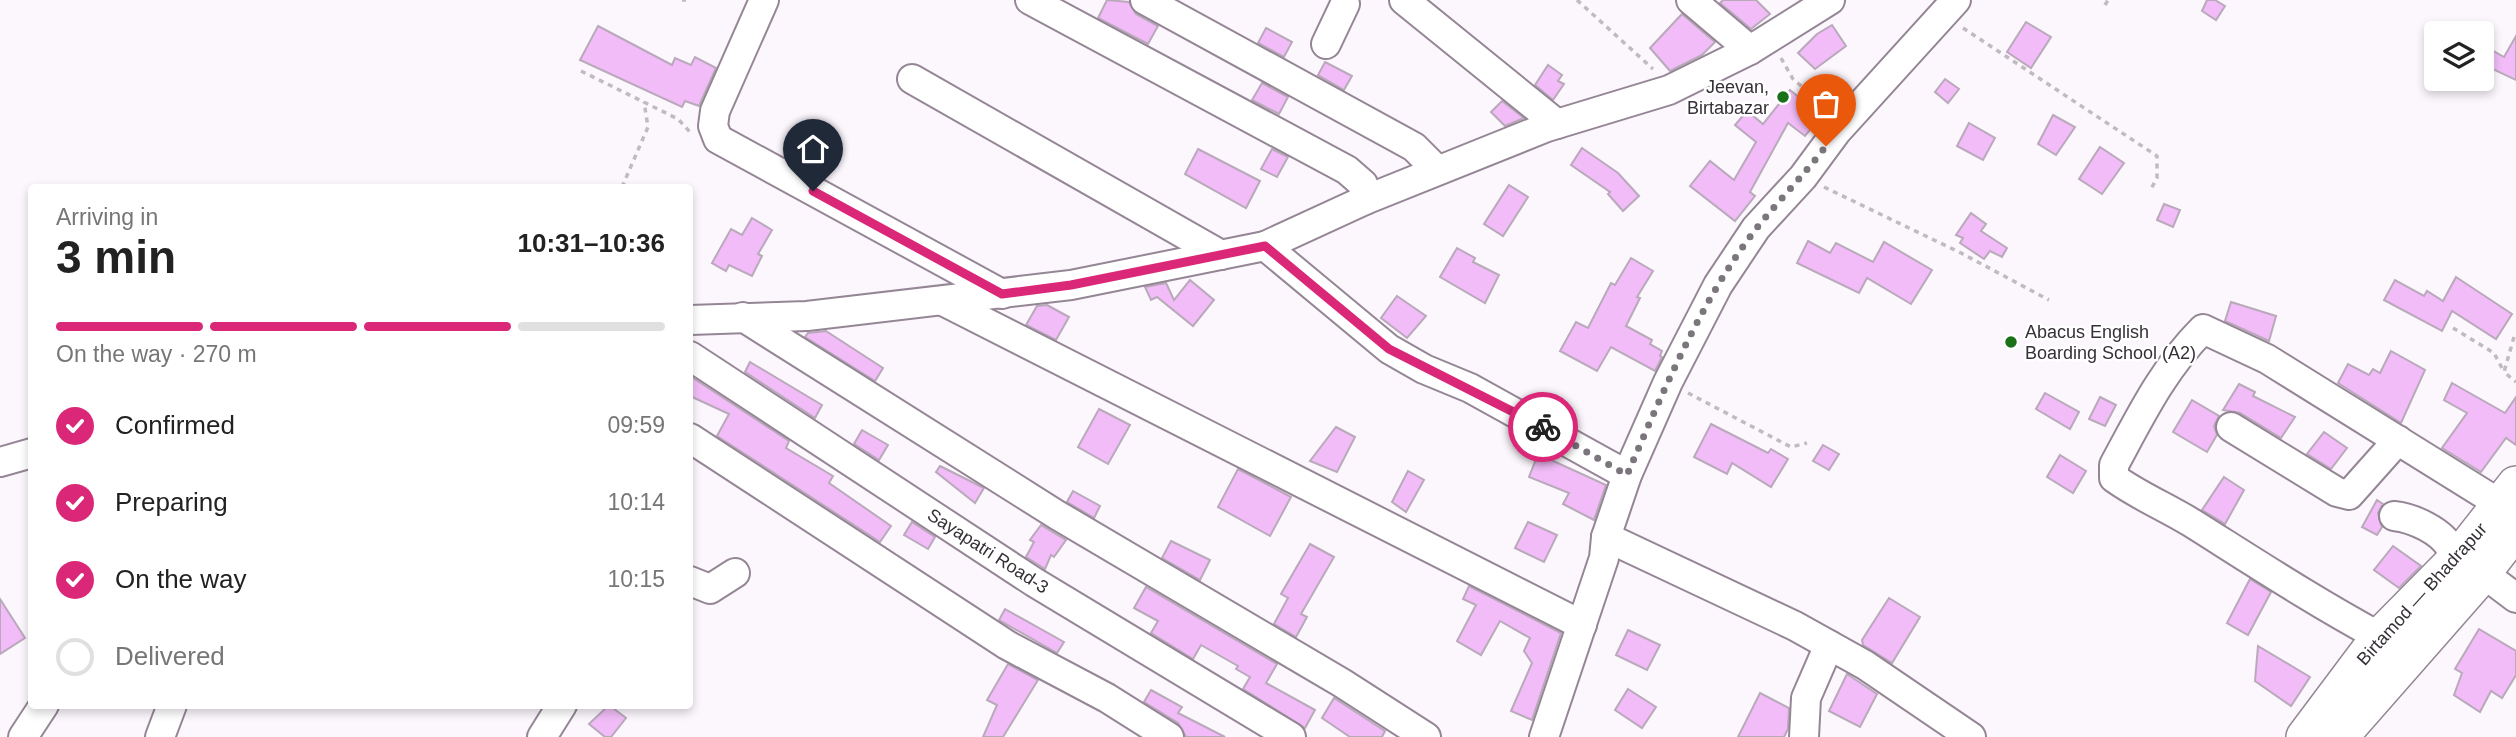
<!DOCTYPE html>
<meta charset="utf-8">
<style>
body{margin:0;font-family:Helvetica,sans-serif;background:#f2f2f2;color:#222;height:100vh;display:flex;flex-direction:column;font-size:26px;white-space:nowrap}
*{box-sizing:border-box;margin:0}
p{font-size:23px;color:#767676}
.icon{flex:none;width:38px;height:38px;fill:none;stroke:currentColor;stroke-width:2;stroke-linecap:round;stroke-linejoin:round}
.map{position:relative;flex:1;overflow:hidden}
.drawer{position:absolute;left:28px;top:184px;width:665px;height:525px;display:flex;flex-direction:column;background:#fff;border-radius:7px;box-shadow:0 4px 10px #0003}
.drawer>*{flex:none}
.buttons{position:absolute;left:2424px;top:21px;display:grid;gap:14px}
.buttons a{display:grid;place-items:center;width:70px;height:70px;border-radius:7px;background:#fff;box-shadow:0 4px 10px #0003;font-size:35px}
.pin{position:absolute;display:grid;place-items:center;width:60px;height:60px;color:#fff;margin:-72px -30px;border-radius:50% 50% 50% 0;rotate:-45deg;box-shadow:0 0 7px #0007}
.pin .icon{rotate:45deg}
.courier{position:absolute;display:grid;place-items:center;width:70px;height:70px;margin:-35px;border:5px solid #db2777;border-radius:50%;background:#fff;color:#222;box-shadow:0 2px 9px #0007}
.head em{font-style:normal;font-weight:600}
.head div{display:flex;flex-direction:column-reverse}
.head{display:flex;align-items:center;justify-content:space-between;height:119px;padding:0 28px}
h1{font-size:46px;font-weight:600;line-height:52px}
.bar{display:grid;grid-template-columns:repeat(4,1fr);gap:10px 7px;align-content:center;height:84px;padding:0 28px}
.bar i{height:9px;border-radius:5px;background:#e0e0e0}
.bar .active{background:#db2777}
.bar p{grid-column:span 4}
ol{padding:0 28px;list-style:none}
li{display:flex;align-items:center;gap:21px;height:77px}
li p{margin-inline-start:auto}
li .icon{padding:7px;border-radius:50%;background:#db2777;color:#fff;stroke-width:4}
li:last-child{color:#767676}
li i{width:38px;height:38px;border:4px solid #e0e0e0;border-radius:50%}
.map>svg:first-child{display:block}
.building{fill:#f1bcf7;stroke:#b9a9bb;stroke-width:2}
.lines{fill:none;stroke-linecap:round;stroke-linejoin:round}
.minor-casing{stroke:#958696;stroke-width:32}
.major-casing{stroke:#958696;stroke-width:40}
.path{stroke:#c0bac1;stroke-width:3.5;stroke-dasharray:5 5;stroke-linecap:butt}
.minor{stroke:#fff;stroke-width:28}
.major{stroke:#fff;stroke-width:37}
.done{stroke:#7b757c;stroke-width:7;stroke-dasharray:0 12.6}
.route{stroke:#db2777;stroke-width:9}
.poi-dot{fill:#1b701a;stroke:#fff;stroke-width:2.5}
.labels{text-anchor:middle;stroke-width:5;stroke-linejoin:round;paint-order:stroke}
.poi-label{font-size:18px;fill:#363037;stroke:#fff;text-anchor:end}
.street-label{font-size:18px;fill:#363037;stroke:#fff}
</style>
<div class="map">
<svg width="2516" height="737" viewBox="0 0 2516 737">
<rect width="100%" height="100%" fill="#fcf6fd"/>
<g class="building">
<polygon points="1107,0 1129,2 1136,14 1158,26 1148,44 1098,18"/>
<polygon points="1723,0 1756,0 1770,14 1751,29 1720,3"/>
<polygon points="2207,0 2215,0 2225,6 2216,20 2202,11"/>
<polygon points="1682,14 1715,42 1702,55 1670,71 1650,48"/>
<polygon points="2026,22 2051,37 2031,68 2007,52"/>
<polygon points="1832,25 1846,46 1815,69 1798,53 1817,34"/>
<polygon points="598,26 672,65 675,58 691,65 695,57 716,68 699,106 685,101 682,107 580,60"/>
<polygon points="1266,28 1292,42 1284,57 1258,43"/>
<polygon points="2516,36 2516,80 2482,64 2488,48 2504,57"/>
<polygon points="1325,62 1352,76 1344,90 1318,75"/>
<polygon points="1548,65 1562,75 1558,81 1564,84 1553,100 1535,85"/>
<polygon points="1945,79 1959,89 1948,103 1935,92"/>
<polygon points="1262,83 1288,97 1279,114 1252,100"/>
<polygon points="1790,90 1822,116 1805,136 1788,123 1750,192 1755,196 1735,221 1690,186 1710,161 1734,180 1756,142 1735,125 1747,111 1763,124"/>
<polygon points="1502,101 1524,118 1505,126 1491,112"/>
<polygon points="2053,115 2075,127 2056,155 2038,144"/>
<polygon points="1969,123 1995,138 1983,160 1957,146"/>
<polygon points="2100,147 2124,163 2102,194 2079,179"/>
<polygon points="1582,148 1618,173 1639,196 1623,211 1608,194 1610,192 1571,165"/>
<polygon points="1198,149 1260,181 1246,208 1185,174"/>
<polygon points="1272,149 1288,157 1277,177 1261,169"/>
<polygon points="1509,185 1528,197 1503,236 1484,224"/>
<polygon points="2164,204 2180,210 2173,227 2157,220"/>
<polygon points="1971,213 1986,224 1981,231 2007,248 2002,257 1990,251 1984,259 1960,243 1963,238 1956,235"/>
<polygon points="752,218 772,230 758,254 762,256 752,276 729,265 726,271 712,263 731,229 742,235"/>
<polygon points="1808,241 1830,253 1836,243 1873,262 1884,242 1932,270 1911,304 1867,278 1859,293 1797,263"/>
<polygon points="1457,248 1475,258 1473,262 1499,275 1485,303 1440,277"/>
<polygon points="1631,258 1653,271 1637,297 1640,298 1626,326 1652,340 1650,344 1662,351 1660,356 1662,357 1655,371 1611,347 1597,371 1560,351 1576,322 1588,328 1611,283 1615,285"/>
<polygon points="2456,277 2512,314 2496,339 2452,311 2442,331 2384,300 2395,280 2424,296 2427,291 2443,301"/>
<polygon points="1190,280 1214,300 1193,326 1157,297 1151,300 1145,287 1166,283 1174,300"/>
<polygon points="1397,296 1426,316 1407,338 1381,318"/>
<polygon points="2231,302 2276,316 2269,341 2225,321"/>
<polygon points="1047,305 1069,317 1056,340 1026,325 1037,306"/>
<polygon points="826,331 883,368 875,381 805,337 808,333"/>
<polygon points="2391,351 2425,370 2401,423 2338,383 2348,364 2369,375 2373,369 2380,373"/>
<polygon points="750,362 822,405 815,418 745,372"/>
<polygon points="690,376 789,441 786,448 833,476 829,483 891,526 880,542 717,436 729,414 690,396"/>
<polygon points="2452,383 2505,413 2516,397 2516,445 2506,438 2481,472 2442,448 2467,413 2444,400"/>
<polygon points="2239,384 2255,392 2253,396 2295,417 2281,438 2240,413 2223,410"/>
<polygon points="2045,393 2079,412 2070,429 2036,409"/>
<polygon points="2100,397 2116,405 2105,426 2089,419"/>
<polygon points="2192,400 2219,416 2214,426 2217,435 2207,452 2173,432"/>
<polygon points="1099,409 1130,425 1108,464 1078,447"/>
<polygon points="1711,424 1768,453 1771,449 1788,459 1771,487 1732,463 1727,474 1694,457"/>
<polygon points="1336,427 1355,437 1337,472 1310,461"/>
<polygon points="862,430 888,445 879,460 854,444"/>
<polygon points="2324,432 2347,448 2331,469 2307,454"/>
<polygon points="1823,445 1839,454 1829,470 1813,461"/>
<polygon points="1538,454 1606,485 1594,520 1563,504 1569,493 1529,477"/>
<polygon points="2060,455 2086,471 2073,493 2047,477"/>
<polygon points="940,466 984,488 975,503 936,472"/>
<polygon points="1238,469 1291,497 1270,536 1218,507"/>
<polygon points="1408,471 1424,480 1406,512 1392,502"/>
<polygon points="2224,477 2244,490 2225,524 2202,510"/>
<polygon points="1073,491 1100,506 1094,518 1067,502"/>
<polygon points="2377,500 2383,504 2378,513 2382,527 2377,535 2362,527"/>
<polygon points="912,522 935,537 928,549 904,535"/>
<polygon points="1528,522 1557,535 1544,562 1515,548"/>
<polygon points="1041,525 1066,540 1054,557 1051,555 1045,569 1026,557 1034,542 1030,540"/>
<polygon points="1171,541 1210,560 1200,580 1162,558"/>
<polygon points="1310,544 1334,557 1301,614 1307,617 1296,637 1274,624 1288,598 1281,594"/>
<polygon points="2393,546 2421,566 2399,588 2374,570"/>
<polygon points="2250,579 2271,592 2248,635 2227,623"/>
<polygon points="1469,586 1561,633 1532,720 1511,711 1532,663 1524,651 1530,638 1500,621 1481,655 1457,641 1476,605 1463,599"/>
<polygon points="1146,587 1277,664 1266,683 1315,710 1305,728 1243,689 1250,677 1236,669 1238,666 1201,645 1193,659 1151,633 1158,621 1134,608"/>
<polygon points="1889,598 1920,617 1892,663 1863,645 1862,640"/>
<polygon points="0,599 25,638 0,654"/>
<polygon points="1005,609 1064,642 1057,653 999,620"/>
<polygon points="2479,629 2516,651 2516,675 2502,698 2491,691 2480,712 2454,695 2462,673 2455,669"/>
<polygon points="1628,630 1660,645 1647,670 1616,655"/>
<polygon points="2258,646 2310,677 2291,706 2255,681"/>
<polygon points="1008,664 1038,680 1003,737 983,737 997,705 987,700"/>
<polygon points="1847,674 1877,694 1860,727 1829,711"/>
<polygon points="1628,689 1656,707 1642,728 1615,710"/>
<polygon points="1151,690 1182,707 1178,713 1225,737 1186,737 1178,723 1144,702"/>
<polygon points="1760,693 1789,708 1788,729 1784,737 1738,737"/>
<polygon points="1334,698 1385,731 1382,737 1350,737 1322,718"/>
<polygon points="609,705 626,718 611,737 605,737 589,724"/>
</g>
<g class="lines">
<defs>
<g id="minor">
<polyline points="764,0 715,111 713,126 718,139 1002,294"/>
<polyline points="1030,0 1347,170 1363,184 1365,200"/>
<polyline points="1145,0 1414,147 1437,170"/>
<polyline points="1404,0 1557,124"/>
<polyline points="1691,0 1750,50"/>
<polyline points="1326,44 1345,4"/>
<polyline points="912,79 1221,255"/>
<polyline points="1265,246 1389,349 1424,369 1470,388 1627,475"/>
<polyline points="943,301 1582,625"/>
<polyline points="743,317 1057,515 1342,683 1426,737"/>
<polyline points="690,320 807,316 1071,285 1265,246 1365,200 1547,127 1669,90 1750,50 1830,0"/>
<polyline points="690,356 1034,582 1291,737"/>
<polyline points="2231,427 2337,492 2349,495 2398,440"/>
<polyline points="690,438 1007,645 1107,698 1169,737"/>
<polyline points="0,462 32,453"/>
<path d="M2394,516C2413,518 2442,531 2451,549L2516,598"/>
<polyline points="1606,537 1795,626 1865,665 1971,737"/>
<polyline points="690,581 710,589 735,573"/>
<path d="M2380,637C2315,602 2254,562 2192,523C2166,507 2139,496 2114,478V465C2140,417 2163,369 2203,329L2267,359L2500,504"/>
<polyline points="23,737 44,705"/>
<polyline points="160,737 172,705"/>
<polyline points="542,737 562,705"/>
<polyline points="1544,737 1604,558 1606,537 1627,475 1668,382 1718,285 1756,228 1803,177 1837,131 1956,0"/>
<polyline points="1804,737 1806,698 1829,645"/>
</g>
<g id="major">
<polyline points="2305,737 2380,637 2461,555 2516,485"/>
<polyline points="2339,737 2475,582 2516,529"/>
</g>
</defs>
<use href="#minor" class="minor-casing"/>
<use href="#major" class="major-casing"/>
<g class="path">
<polyline points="682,0 686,0"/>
<polyline points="1577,0 1653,69"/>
<polyline points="2105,5 2108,0"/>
<polyline points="1963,28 2157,156 2157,178 2151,189"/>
<polyline points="1781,58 1793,79 1820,102"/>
<polyline points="581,71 678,119 690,132"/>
<polyline points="622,187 648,127 644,102"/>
<polyline points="1824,187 1961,253 2049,300"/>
<polyline points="2453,328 2494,353 2504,372"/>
<polyline points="2514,337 2504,372 2516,382"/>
<polyline points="1688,393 1791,447 1807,443"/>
</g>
<use href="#minor" class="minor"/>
<use href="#major" class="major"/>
</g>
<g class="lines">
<path class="done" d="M1543,427L1627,475C1662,394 1702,298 1756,229C1779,200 1804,175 1826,146"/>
<polyline class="route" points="813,191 1002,294 1071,285 1265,246 1389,349 1543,427"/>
</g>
<g class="poi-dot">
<circle cx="1783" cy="97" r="7"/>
<circle cx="2011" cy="342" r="7"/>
</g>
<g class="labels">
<g class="poi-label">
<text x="1769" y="93">Jeevan,<tspan x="1769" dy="21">Birtabazar</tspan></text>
<text x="2025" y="338" text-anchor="start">Abacus English<tspan x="2025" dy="21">Boarding School (A2)</tspan></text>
</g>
<g class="street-label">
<text transform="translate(988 551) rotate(33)" y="6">Sayapatri Road-3</text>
<text transform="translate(2422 594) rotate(-48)" y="6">Birtamod — Bhadrapur</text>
</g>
</g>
</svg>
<div class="buttons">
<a><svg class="icon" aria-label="layers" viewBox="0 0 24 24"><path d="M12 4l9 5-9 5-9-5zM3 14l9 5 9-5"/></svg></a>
</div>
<div class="pin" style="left:1826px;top:146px;background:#ea580c"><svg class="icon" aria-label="bag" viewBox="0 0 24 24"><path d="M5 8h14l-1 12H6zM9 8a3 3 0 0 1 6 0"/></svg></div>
<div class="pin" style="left:813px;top:191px;background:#1f2937"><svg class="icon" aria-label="home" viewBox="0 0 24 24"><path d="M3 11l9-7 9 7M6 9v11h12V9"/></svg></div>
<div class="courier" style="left:1543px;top:427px"><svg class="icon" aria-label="bike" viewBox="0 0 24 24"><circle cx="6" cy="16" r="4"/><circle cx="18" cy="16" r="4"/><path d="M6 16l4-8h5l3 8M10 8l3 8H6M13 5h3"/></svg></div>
<section class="drawer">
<div class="head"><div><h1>3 min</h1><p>Arriving in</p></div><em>10:31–10:36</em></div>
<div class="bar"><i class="active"></i><i class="active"></i><i class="active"></i><i></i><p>On the way · 270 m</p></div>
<ol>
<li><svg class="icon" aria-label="check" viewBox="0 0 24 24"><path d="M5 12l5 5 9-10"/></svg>Confirmed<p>09:59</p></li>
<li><svg class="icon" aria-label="check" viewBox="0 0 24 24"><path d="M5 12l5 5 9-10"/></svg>Preparing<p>10:14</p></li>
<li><svg class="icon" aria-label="check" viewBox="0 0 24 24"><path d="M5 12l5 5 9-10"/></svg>On the way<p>10:15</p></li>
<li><i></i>Delivered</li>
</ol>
</section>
</div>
